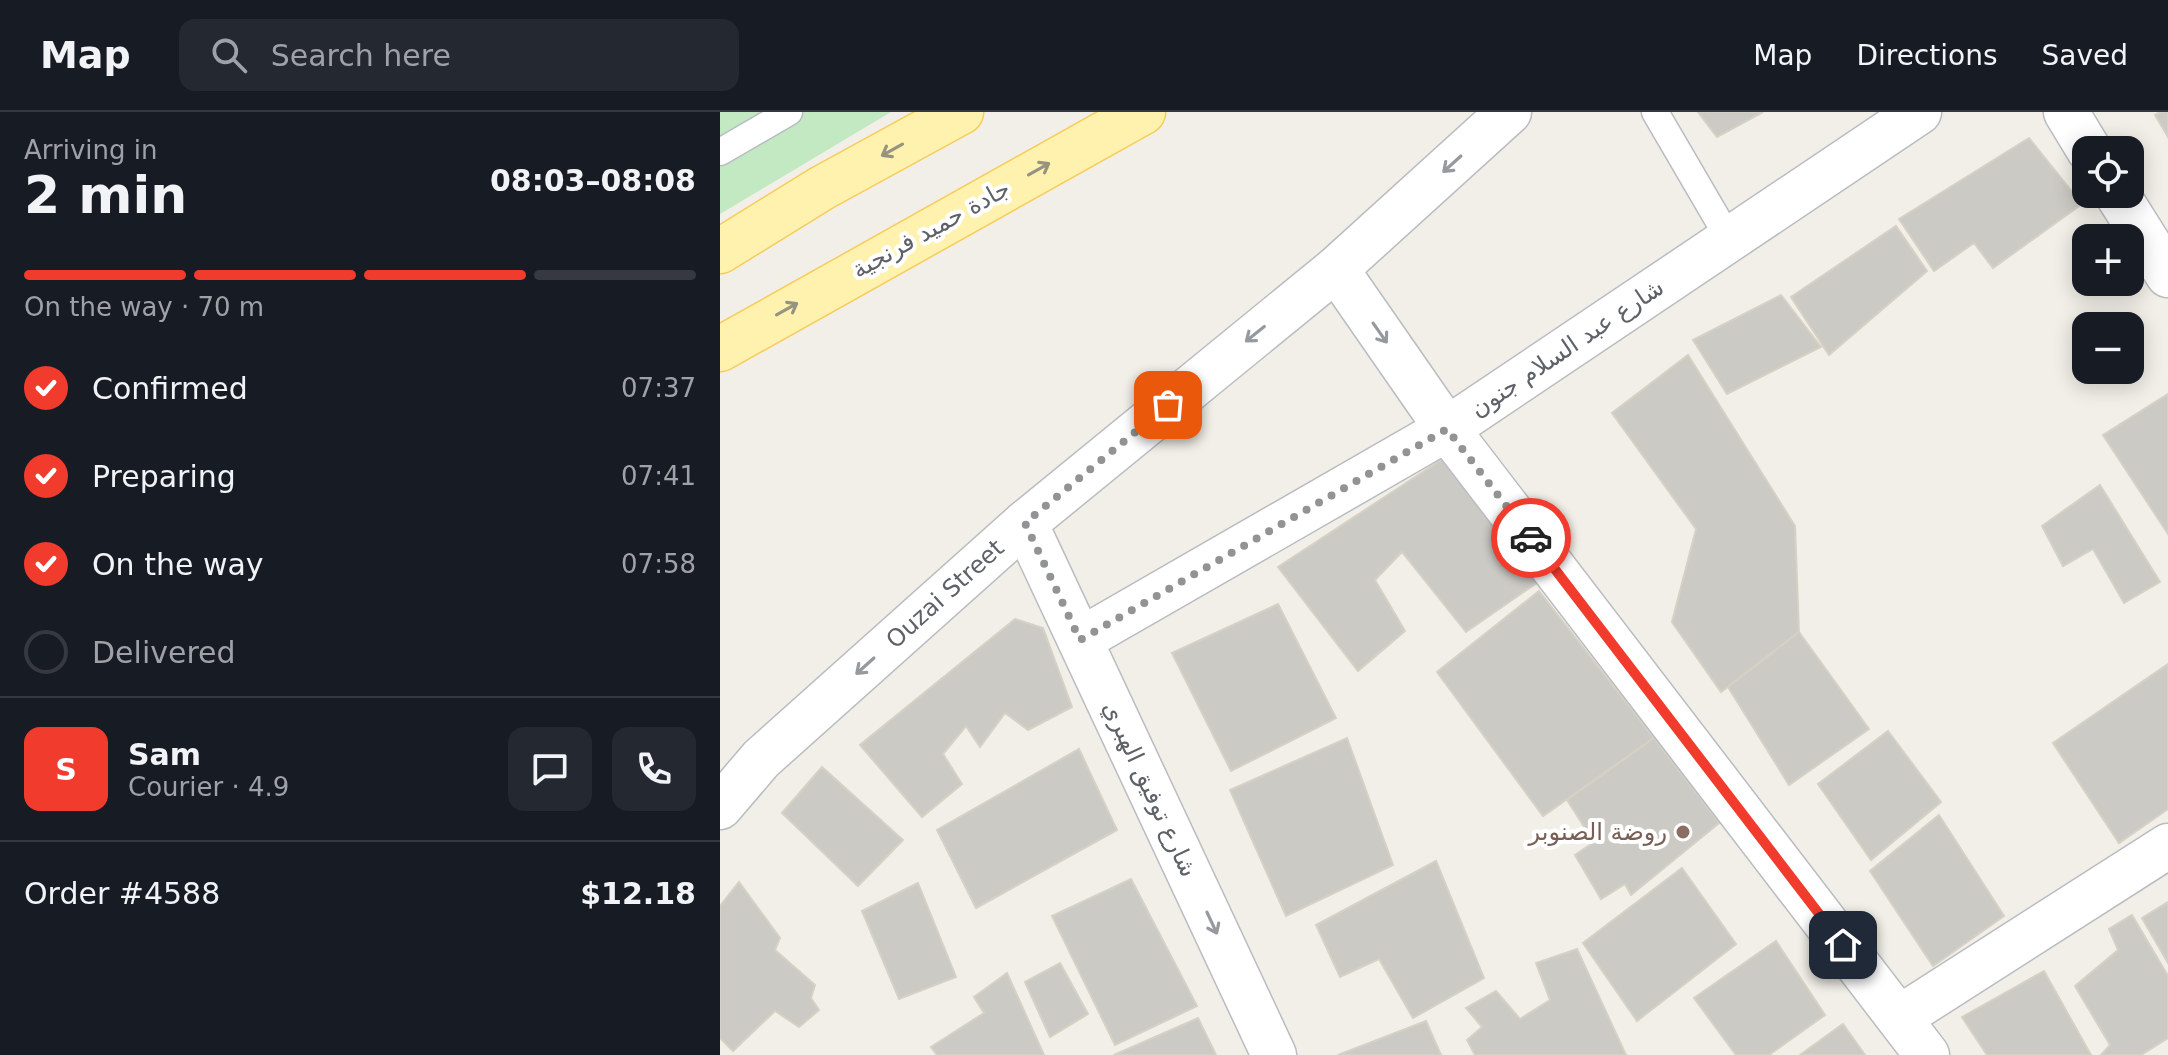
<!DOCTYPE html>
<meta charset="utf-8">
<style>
body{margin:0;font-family:"DejaVu Sans","Noto Sans Arabic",sans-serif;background:#242831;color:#f1f3f6;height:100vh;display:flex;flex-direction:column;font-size:30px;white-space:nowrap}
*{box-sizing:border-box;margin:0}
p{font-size:26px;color:#9ea1a6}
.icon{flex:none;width:44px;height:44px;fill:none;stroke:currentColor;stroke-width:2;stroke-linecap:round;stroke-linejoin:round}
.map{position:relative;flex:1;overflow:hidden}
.side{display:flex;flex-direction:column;background:#171b24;width:720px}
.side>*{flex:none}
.controls{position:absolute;left:1352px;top:24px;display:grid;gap:16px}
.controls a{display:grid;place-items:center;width:72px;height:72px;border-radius:16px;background:#171b24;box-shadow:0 4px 20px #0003;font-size:40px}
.pin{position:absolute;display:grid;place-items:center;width:68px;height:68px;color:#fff;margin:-34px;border-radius:16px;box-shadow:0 4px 12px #0006}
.courier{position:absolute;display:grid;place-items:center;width:80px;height:80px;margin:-40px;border:6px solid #f13c2d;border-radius:50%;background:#fff;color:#222;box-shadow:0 2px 10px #0007}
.head em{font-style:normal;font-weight:600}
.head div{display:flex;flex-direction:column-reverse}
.head{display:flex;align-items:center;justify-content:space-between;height:136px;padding:0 24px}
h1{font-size:52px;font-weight:600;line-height:60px}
.bar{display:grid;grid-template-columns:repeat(4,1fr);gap:12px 8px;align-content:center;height:96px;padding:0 24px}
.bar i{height:10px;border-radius:6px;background:#363941}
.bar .active{background:#f13c2d}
.bar p{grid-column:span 4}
.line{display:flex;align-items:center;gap:20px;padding:0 24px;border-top:2px solid #363941}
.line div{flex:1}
.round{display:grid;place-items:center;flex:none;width:84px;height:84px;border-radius:16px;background:#242831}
ol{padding:0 24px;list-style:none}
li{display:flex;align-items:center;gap:24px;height:88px}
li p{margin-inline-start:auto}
li .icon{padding:8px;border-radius:50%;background:#f13c2d;color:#fff;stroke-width:4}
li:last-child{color:#9ea1a6}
li i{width:44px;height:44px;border:4px solid #363941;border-radius:50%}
header{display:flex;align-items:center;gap:48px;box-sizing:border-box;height:112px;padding:0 40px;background:#171b24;border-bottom:2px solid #363941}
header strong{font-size:38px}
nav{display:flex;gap:44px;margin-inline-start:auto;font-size:28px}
.search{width:560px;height:72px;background:#242831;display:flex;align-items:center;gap:20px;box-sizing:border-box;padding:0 28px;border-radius:16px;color:#9ea1a6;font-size:30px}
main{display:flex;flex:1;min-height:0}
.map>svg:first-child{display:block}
.green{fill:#c3e9c3}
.building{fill:#cccac4;stroke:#d6d1c5;stroke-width:2}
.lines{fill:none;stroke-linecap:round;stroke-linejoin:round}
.service-casing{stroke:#b9bcc1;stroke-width:29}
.minor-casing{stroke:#b9bcc1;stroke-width:47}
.tertiary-casing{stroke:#b9bcc1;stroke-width:47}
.primary-casing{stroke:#f8cc59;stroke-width:47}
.service{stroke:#fff;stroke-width:26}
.minor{stroke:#fff;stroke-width:44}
.tertiary{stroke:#fff;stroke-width:44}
.primary{stroke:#fff2ae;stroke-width:44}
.oneway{stroke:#969480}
.oneway2{stroke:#96999d}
.done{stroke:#919394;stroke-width:8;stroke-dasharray:0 14.4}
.route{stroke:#f13c2d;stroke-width:10}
.education-dot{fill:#8d6e63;stroke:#fff;stroke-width:3}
.labels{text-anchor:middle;stroke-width:8;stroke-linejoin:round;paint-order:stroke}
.street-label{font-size:24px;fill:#5e6268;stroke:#fff}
.education-label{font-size:24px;fill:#785e54;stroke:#fff;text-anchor:end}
</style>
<header>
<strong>Map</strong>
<div class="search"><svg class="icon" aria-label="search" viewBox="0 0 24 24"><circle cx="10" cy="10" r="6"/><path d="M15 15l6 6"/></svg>Search here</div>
<nav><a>Map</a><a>Directions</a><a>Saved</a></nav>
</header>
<main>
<section class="side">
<div class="head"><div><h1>2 min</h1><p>Arriving in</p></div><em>08:03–08:08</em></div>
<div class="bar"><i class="active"></i><i class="active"></i><i class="active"></i><i></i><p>On the way · 70 m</p></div>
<ol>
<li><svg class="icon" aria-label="check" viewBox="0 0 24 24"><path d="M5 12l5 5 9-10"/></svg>Confirmed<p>07:37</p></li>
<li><svg class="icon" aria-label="check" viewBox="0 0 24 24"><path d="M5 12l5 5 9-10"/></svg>Preparing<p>07:41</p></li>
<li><svg class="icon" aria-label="check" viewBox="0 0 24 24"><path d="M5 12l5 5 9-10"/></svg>On the way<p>07:58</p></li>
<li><i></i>Delivered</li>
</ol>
<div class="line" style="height:144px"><b class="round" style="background:#f13c2d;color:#fff">S</b><div><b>Sam</b><p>Courier · 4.9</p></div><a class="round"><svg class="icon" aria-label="chat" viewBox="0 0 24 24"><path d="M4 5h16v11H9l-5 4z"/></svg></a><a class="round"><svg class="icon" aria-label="phone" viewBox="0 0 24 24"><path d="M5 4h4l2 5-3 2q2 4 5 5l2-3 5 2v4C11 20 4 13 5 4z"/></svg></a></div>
<div class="line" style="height:104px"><div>Order #4588</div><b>$12.18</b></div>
</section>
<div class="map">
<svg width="1448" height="943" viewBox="0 0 1448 943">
<rect width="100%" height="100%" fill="#f1efe7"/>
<polygon class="green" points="0,0 171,0 0,102"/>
<g class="building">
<polygon points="978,0 1043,0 997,25"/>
<polygon points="1441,0 1448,0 1448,25 1435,3"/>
<polygon points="1309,26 1362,92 1273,156 1254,131 1214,159 1179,107"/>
<polygon points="1176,114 1207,159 1109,243 1071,185"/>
<polygon points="1061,183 1101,235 1007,282 973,228"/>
<polygon points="968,243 1075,414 1079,520 1001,580 952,510 976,417 892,301"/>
<polygon points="1448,282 1448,422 1383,323"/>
<polygon points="724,346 818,470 746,520 682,440 655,468 685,519 638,559 558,455"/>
<polygon points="1380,373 1440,470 1404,491 1373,437 1343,454 1322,414"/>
<polygon points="819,479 934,626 823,704 717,560"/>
<polygon points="558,492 616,606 511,659 452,541"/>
<polygon points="295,507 323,516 352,595 308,618 285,601 260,635 246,614 223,642 242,672 202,705 140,633"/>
<polygon points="1079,520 1149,617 1069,673 1008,575"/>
<polygon points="1448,552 1448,697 1399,731 1333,631"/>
<polygon points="1168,619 1221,690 1151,748 1098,672"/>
<polygon points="627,626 673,753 566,804 510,678"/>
<polygon points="934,626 999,711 911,783 905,772 881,787 855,743 874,730 847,688"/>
<polygon points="359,637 397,718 256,796 217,718"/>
<polygon points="102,655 183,728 138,774 62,701"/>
<polygon points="1219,703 1284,804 1213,854 1150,759"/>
<polygon points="716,749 764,866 693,906 659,847 620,865 596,813"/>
<polygon points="962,756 1016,832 917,909 863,831"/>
<polygon points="411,767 477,894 395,933 332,804"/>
<polygon points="19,770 60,826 55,838 95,873 91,886 99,898 79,915 55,899 13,939 0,926 0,794"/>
<polygon points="198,771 236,865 179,887 142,799"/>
<polygon points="1448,790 1448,851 1422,806"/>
<polygon points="1412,803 1448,864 1448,926 1421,943 1381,943 1390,933 1355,874 1398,838 1389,817"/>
<polygon points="1056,829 1105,903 1049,943 1016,943 974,886"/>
<polygon points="857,837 906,943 755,943 747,928 762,915 746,896 776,879 800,907 830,888 816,851"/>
<polygon points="340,851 368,902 330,925 305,870"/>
<polygon points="1324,859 1371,943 1267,943 1242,905"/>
<polygon points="287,861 324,943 217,943 211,935 264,901 254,885"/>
<polygon points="478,906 496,943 394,943"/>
<polygon points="706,909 721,943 618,943"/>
<polygon points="1123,912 1145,943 1080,943"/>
</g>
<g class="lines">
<defs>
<g id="service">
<polyline points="935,0 1008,125"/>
<polyline points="0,40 69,0"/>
</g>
<g id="minor">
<polyline points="1346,0 1369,38"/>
<polyline points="1397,82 1448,163"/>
<polyline points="616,157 727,317 1207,943"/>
<polyline points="305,411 554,943"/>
<polyline points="360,528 727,317 1199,0"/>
<polyline points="1179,906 1448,734"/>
</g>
<polyline id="tertiary" points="0,695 41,647 305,411 616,157 789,0"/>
<g id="primary">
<polyline points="0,139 102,76 241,0"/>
<polyline points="0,237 423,0"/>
</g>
</defs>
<use href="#service" class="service-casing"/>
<use href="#minor" class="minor-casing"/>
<use href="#tertiary" class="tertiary-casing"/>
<use href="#primary" class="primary-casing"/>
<use href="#service" class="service"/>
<use href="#minor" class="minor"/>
<use href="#tertiary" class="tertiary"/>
<use href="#primary" class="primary"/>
</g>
<defs><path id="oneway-shaft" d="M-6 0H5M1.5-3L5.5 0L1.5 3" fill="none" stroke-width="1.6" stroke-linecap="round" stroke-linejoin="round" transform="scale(2)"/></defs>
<g class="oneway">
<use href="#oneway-shaft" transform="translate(172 38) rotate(151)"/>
<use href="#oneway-shaft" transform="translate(319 57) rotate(-29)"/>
<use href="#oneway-shaft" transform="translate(67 197) rotate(-29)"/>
</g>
<g class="oneway2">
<use href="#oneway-shaft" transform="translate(732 52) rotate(138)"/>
<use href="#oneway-shaft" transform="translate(660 221) rotate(55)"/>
<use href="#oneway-shaft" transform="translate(535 222) rotate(141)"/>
<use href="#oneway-shaft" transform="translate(145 554) rotate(138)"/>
<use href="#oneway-shaft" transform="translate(492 811) rotate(65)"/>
</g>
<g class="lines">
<polyline class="done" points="448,293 305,411 360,528 727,317 811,426"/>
<polyline class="route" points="811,426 1123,833"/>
</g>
<circle class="education-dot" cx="963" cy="720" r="8"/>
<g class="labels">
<g class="street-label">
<text transform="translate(211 117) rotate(-29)" y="8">جادة حميد فرنجية</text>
<text transform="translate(847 236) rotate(-34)" y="8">شارع عبد السلام جنون</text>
<text transform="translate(225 482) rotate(-42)" y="8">Ouzai Street</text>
<text transform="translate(430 677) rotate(65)" y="8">شارع توفيق الهبري</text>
</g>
<g class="education-label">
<text x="947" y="728">روضة الصنوبر</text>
</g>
</g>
</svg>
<div class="controls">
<a><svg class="icon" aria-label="locate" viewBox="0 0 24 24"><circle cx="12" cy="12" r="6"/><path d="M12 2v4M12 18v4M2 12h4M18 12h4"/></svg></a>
<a>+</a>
<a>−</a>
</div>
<div class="pin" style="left:448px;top:293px;background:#ea580c"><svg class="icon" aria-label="bag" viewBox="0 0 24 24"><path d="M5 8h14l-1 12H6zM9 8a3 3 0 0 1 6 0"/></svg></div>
<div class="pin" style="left:1123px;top:833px;background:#1f2937"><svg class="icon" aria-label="home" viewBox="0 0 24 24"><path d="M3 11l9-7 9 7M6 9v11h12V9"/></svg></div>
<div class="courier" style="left:811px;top:426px"><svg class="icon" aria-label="car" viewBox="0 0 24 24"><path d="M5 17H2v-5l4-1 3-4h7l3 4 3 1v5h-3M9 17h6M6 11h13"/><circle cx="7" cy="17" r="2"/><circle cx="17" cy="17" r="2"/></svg></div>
</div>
</main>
